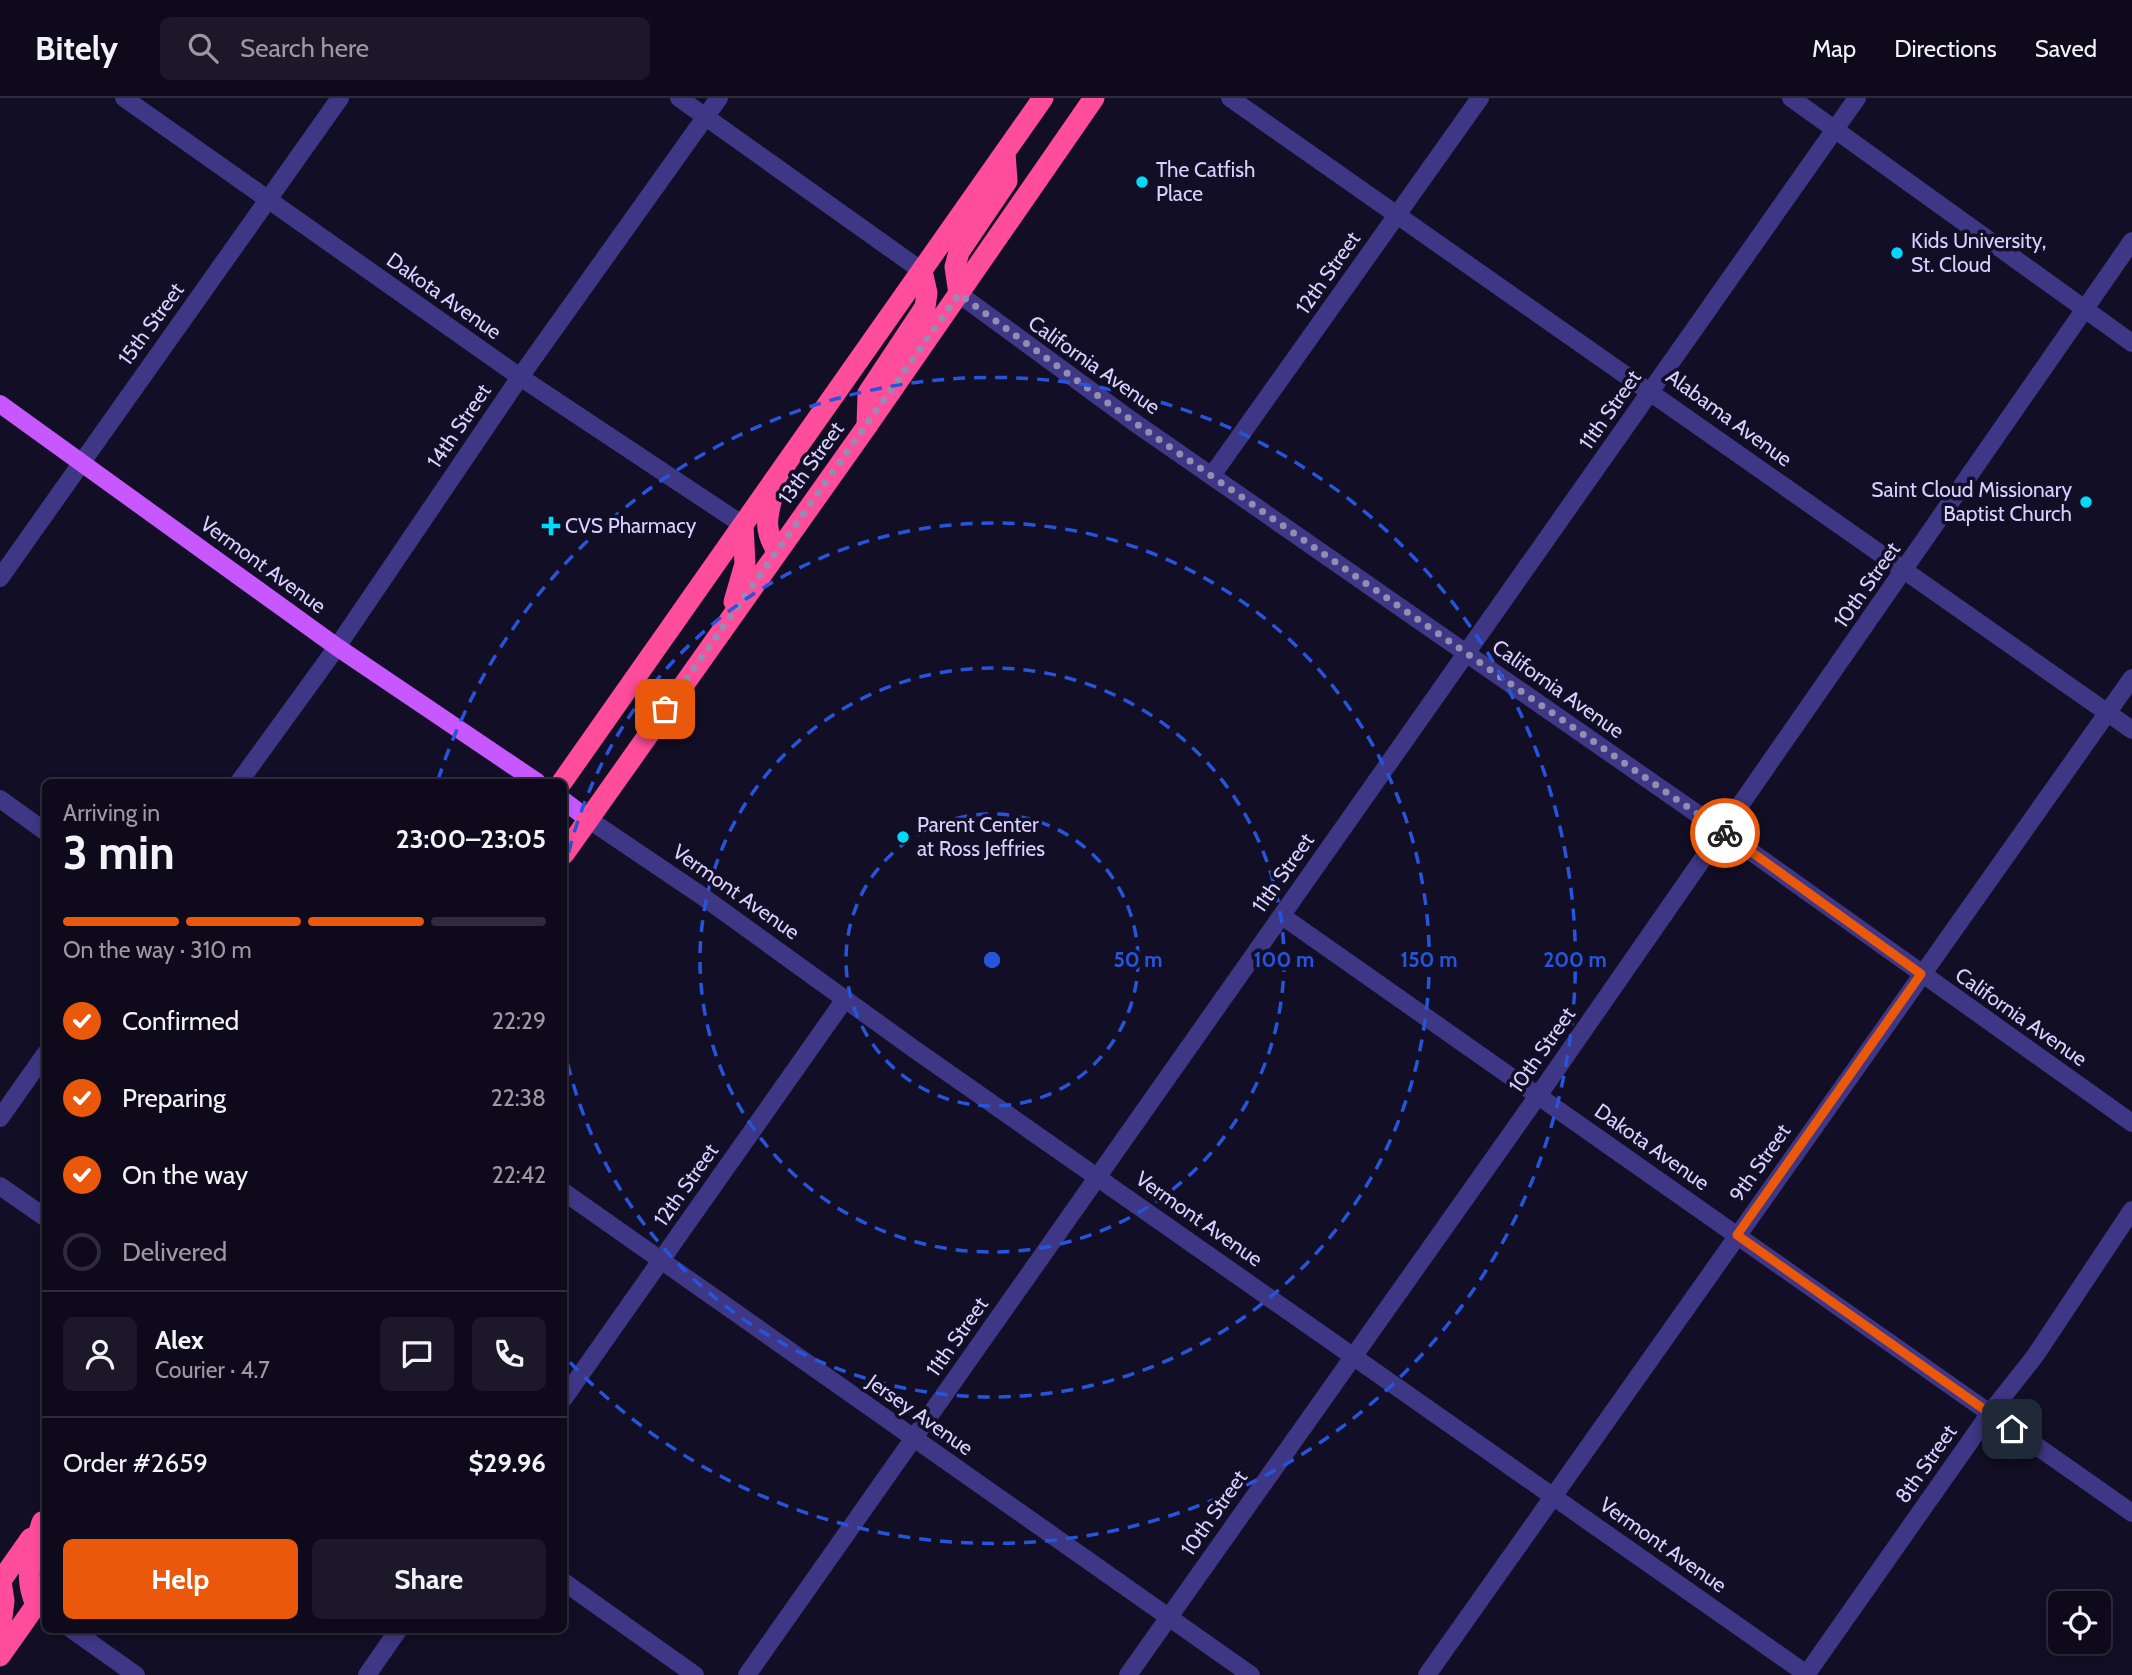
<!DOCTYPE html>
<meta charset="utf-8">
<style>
body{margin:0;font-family:Cabin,sans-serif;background:#1c1829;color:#f1f3f6;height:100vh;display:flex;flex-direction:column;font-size:26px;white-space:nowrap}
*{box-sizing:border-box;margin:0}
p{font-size:23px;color:#9b9aa3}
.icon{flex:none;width:38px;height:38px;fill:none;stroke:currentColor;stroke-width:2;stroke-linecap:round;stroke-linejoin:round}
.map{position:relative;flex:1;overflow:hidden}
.panel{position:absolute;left:42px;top:681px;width:525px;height:854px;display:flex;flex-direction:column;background:#0e0a1c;border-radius:10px;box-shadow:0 4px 10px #0003,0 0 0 2px #2e2b3b}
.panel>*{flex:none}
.fabs{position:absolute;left:2048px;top:1493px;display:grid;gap:14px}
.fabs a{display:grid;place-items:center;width:63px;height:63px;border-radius:10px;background:#0e0a1c;box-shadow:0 4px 10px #0003,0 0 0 2px #2e2b3b;font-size:35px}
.pin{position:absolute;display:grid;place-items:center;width:60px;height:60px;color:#fff;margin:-30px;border-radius:14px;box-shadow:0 4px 10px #0006}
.courier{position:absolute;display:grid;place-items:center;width:70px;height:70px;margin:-35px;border:5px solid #ea580c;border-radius:50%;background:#fff;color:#222;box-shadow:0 2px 9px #0007}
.summary em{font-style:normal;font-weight:700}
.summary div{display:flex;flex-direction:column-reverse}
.summary{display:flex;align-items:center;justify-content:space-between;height:119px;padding:0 21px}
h1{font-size:46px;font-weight:700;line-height:52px}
.bar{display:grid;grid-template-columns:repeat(4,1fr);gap:10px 7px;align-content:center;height:84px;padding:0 21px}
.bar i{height:9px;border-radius:5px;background:#2e2b3b}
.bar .selected{background:#ea580c}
.bar p{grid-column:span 4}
.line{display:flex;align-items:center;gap:18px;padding:0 21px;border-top:2px solid #2e2b3b}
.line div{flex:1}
.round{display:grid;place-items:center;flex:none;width:74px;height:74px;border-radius:10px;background:#1c1829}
ol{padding:0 21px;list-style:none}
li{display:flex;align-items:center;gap:21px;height:77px}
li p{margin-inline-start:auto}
li .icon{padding:7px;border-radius:50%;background:#ea580c;color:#fff;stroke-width:4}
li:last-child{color:#9b9aa3}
li i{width:38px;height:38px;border:4px solid #2e2b3b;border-radius:50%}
.cta{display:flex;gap:14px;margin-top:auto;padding:14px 21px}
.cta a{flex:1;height:80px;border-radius:10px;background:#ea580c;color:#fff;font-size:28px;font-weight:700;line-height:80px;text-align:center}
.cta a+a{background:#1c1829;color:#f1f3f6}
header{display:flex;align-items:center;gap:42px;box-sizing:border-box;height:98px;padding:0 35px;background:#0e0a1c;border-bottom:2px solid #2e2b3b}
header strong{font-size:33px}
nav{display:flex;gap:38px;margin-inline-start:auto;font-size:24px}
.search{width:490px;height:63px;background:#1c1829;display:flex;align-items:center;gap:18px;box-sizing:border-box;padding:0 24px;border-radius:10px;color:#9b9aa3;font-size:26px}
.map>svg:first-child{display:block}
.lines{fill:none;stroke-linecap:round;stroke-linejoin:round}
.minor{stroke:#3d3785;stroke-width:18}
.major{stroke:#c758ff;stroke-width:18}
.highway{stroke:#ff4c9b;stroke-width:21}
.done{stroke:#938db3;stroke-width:7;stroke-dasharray:0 12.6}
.route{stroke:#ea580c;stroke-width:9}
.ring{fill:none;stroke:#2655da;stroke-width:3.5;stroke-dasharray:12 9}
.poi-dot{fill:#00d9fc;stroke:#120e25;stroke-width:2.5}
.labels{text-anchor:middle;stroke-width:7;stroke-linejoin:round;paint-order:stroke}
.poi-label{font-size:21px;fill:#d8d1ff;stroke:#120e25;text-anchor:start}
.street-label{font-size:21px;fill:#d8d1ff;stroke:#120e25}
.centre{fill:#2655da;stroke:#120e25;stroke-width:3.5}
.ring-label{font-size:21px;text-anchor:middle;font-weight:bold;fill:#2655da;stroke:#120e25;stroke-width:7;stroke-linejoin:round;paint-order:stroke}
</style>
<header>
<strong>Bitely</strong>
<div class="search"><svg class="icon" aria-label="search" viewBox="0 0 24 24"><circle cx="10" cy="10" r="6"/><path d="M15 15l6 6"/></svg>Search here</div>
<nav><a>Map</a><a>Directions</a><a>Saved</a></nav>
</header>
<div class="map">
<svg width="2132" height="1577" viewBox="0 0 2132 1577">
<rect width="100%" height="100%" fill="#120e25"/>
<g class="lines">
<g class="minor">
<polyline points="124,0 520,279 743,427"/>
<polyline points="679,0 922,173"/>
<polyline points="1230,0 2132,632"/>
<polyline points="1791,0 2132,245"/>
<polyline points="959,196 1131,322 1722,733 2132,1025"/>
<polyline points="1213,376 1480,0"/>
<polyline points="0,480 340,0"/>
<polyline points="239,684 337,549 520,279 719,0"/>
<polyline points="0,701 46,734"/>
<polyline points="588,721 702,798 914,951 1808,1577"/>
<polyline points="1282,818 2132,1415"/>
<polyline points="0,1020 46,955"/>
<polyline points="0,1088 46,1120"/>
<polyline points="564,1094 1251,1577"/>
<polyline points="564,1300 845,901"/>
<polyline points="564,1484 695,1577"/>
<polyline points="71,1531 136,1577"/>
<polyline points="367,1577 399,1531"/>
<polyline points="747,1577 1857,0"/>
<polyline points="1128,1577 1547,985 2132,143"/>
<polyline points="1427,1577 2132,580"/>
<polyline points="1806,1577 1990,1315 2035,1258 2132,1112"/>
</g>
<g class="major">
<polyline points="0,306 337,549 537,684"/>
<polyline points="564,703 588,721"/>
</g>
<g class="highway">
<polyline points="959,196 955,169 959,154 1007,83 1005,55"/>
<polyline points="867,328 868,295 925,209 927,195 922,173"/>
<path d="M775,387C769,415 761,428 777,453"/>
<polyline points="734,504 745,466 743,427"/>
<polyline points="562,684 1043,0"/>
<polyline points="564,756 867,328 1094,0"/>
<polyline points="0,1484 31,1440"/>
<path d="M36,1507C22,1475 33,1456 42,1424"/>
<polyline points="0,1535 4,1503 1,1483"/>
<polyline points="0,1558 43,1497"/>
</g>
</g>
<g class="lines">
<polyline class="done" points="665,611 959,196 1131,322 1725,735"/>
<polyline class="route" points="1725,735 1921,876 1737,1137 2012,1331"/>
</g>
<g class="ring">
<circle cx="992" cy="862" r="146"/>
<circle cx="992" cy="862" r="292"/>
<path d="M564 775A437 437 0 1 1 564 949"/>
<path d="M438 682A583 583 0 1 1 566 1260"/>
</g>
<g class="poi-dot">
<circle cx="1142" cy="84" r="7"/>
<circle cx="1897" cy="155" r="7"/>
<circle cx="2086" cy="404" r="7"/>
<path d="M547.5 417.5h7v7h7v7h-7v7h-7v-7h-7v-7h7z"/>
<circle cx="903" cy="739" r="7"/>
</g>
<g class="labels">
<g class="poi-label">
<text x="1156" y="79">The Catfish<tspan x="1156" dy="24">Place</tspan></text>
<text x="1911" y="150">Kids University,<tspan x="1911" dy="24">St. Cloud</tspan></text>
<text x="2072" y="399" text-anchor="end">Saint Cloud Missionary<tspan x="2072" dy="24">Baptist Church</tspan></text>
<text x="565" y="435">CVS Pharmacy</text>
<text x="917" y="734">Parent Center<tspan x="917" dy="24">at Ross Jeffries</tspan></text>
</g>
<g class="street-label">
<text transform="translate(1328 175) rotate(-55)" y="7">12th Street</text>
<text transform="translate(444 198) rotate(35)" y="7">Dakota Avenue</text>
<text transform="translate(151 226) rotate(-54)" y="7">15th Street</text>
<text transform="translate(1094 267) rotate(35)" y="7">California Avenue</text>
<text transform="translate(1610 312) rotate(-55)" y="7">11th Street</text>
<text transform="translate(1729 320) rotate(36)" y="7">Alabama Avenue</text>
<text transform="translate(459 328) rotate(-56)" y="7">14th Street</text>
<text transform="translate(811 365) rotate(-54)" y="7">13th Street</text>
<text transform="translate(263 467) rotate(36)" y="7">Vermont Avenue</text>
<text transform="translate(1867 487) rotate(-55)" y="7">10th Street</text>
<text transform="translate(1558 591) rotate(35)" y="7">California Avenue</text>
<text transform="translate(1283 775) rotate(-55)" y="7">11th Street</text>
<text transform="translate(736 794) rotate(35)" y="7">Vermont Avenue</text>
<text transform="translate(2021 919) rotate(35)" y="7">California Avenue</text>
<text transform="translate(1542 952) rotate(-55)" y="7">10th Street</text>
<text transform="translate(1652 1049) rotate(35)" y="7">Dakota Avenue</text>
<text transform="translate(1760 1065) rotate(-55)" y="7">9th Street</text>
<text transform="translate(686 1087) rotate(-55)" y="7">12th Street</text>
<text transform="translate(1199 1121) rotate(35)" y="7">Vermont Avenue</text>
<text transform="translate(957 1239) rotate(-55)" y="7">11th Street</text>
<text transform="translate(920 1317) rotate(35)" y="7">Jersey Avenue</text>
<text transform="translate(1926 1366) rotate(-55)" y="7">8th Street</text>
<text transform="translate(1214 1415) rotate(-55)" y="7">10th Street</text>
<text transform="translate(1663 1447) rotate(35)" y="7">Vermont Avenue</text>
</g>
</g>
<circle cx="992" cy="862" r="10" class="centre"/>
<g class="ring-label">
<text x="1138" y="869">50 m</text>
<text x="1284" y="869">100 m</text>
<text x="1429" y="869">150 m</text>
<text x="1575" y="869">200 m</text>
</g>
</svg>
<div class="fabs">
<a><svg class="icon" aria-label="locate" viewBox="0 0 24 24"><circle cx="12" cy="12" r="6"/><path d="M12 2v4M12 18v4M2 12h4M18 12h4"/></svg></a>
</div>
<div class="pin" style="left:665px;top:611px;background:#ea580c"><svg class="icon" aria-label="bag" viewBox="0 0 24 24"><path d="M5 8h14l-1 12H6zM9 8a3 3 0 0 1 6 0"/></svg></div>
<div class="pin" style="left:2012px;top:1331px;background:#1f2937"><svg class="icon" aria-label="home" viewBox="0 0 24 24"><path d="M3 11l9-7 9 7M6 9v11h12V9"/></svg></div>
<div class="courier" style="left:1725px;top:735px"><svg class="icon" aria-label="bike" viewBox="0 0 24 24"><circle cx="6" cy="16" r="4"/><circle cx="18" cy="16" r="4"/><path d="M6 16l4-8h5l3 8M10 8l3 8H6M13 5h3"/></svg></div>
<section class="panel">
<div class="summary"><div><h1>3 min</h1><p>Arriving in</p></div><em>23:00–23:05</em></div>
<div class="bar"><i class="selected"></i><i class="selected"></i><i class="selected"></i><i></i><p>On the way · 310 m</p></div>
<ol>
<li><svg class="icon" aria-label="check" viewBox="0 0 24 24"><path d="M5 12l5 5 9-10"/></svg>Confirmed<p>22:29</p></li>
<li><svg class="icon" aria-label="check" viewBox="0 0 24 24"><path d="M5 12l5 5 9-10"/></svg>Preparing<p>22:38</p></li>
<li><svg class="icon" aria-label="check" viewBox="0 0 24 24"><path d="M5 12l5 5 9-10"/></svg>On the way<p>22:42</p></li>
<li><i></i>Delivered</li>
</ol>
<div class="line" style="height:126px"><a class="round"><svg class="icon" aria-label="person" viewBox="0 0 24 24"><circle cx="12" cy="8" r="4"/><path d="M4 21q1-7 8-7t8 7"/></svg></a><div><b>Alex</b><p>Courier · 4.7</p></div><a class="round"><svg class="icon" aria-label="chat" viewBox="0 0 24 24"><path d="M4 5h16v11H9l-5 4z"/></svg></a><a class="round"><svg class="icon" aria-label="phone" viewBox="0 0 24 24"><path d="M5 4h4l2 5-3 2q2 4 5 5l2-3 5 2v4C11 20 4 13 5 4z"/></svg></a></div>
<div class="line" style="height:91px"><div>Order #2659</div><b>$29.96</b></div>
<div class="cta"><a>Help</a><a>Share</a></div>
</section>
</div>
